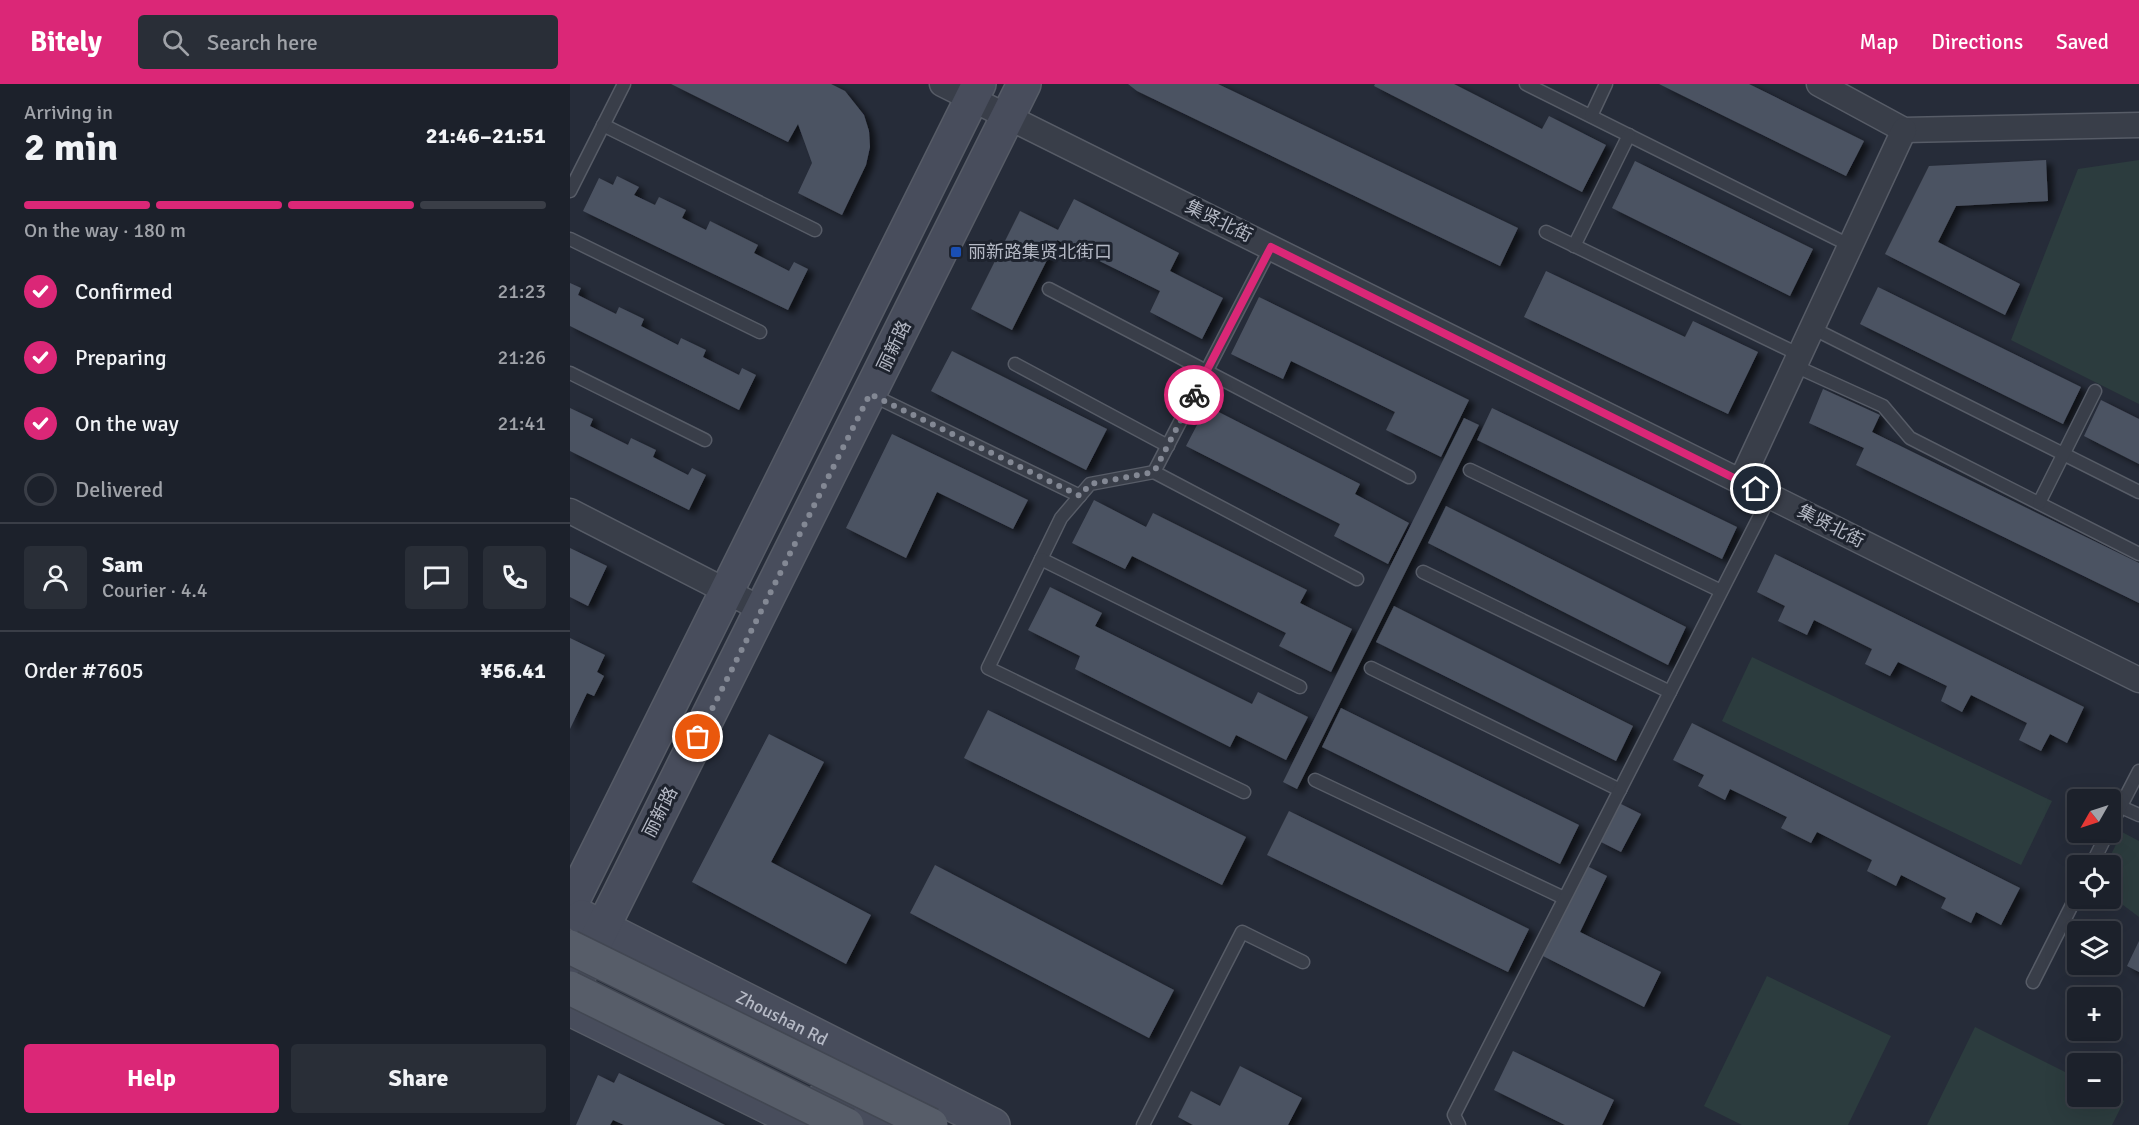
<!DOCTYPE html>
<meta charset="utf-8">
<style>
body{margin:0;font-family:Signika,"Noto Sans SC",sans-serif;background:#292e37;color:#f1f3f6;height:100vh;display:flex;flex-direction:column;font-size:22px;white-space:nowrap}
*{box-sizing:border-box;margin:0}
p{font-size:20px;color:#a0a3a9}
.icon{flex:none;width:33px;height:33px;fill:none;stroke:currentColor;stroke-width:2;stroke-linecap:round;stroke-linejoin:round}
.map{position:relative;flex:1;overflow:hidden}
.panel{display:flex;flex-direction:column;background:#1c212b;width:570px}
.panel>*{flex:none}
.needle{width:39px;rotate:231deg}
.fabs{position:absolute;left:1497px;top:705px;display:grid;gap:12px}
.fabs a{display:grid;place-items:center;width:54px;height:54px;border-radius:6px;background:#1c212b;box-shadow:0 6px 24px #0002,0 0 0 2px #3a3e47;font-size:30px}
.pin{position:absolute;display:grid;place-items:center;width:51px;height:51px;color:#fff;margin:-26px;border:3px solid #fff;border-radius:50%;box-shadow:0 2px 6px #0007}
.courier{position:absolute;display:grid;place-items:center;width:60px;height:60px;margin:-30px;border:4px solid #db2777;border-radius:50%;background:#fff;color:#222;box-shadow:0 2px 8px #0007}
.summary em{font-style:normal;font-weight:700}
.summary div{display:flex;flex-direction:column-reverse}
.summary{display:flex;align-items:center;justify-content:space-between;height:102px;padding:0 24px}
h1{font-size:39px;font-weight:700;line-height:45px}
.bar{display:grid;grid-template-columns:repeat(4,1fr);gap:9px 6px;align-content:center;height:72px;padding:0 24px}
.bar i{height:8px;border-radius:4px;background:#3a3e47}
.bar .on{background:#db2777}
.bar p{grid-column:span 4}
.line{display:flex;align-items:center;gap:15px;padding:0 24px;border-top:2px solid #3a3e47}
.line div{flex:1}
.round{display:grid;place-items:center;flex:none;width:63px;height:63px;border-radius:6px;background:#292e37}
ol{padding:0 24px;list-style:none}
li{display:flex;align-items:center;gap:18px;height:66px}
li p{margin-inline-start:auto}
li .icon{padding:6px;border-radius:50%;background:#db2777;color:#fff;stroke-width:4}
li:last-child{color:#a0a3a9}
li i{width:33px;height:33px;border:3px solid #3a3e47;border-radius:50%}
.cta{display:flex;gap:12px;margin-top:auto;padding:12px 24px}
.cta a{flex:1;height:69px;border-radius:6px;background:#db2777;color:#fff;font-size:24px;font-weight:700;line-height:69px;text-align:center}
.cta a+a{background:#292e37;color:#f1f3f6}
header{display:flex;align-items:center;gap:36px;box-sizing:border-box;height:84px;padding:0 30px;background:#db2777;color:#fff}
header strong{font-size:28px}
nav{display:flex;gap:33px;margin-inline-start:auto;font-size:21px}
.search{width:420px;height:54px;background:#292e37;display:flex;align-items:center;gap:15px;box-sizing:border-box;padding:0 21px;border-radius:6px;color:#a0a3a9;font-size:22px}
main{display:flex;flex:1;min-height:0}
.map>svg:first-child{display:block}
.green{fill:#2c3c3e}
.building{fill:#4c5362;filter:url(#shadow)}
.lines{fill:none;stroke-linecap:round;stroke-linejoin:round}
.service-casing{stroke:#575c67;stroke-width:15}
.minor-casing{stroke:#575c67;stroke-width:27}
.secondary-casing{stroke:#575c67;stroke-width:36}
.service{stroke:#393e49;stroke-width:12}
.minor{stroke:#393e49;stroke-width:24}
.secondary{stroke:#484d5c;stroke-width:33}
.primary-bridge-casing{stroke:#424752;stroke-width:36;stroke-linecap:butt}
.primary-bridge{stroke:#575d69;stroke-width:33}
.done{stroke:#838894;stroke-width:6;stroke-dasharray:0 10.8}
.route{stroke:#db2777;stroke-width:8}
.transit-dot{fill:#1a4fb4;stroke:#1e232e;stroke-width:2}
.labels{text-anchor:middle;stroke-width:6;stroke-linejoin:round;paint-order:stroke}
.street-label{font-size:18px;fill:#b5b9c5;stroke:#1e232e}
.poi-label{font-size:18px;fill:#b5b9c5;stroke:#1e232e;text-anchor:start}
</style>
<header>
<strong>Bitely</strong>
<div class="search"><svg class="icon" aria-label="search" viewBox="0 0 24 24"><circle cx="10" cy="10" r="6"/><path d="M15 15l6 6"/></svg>Search here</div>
<nav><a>Map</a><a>Directions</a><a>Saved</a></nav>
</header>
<main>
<section class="panel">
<div class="summary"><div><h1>2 min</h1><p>Arriving in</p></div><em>21:46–21:51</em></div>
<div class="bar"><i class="on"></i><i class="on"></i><i class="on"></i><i></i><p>On the way · 180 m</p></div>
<ol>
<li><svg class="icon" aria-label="check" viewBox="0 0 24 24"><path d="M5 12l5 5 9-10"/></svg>Confirmed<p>21:23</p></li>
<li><svg class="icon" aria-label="check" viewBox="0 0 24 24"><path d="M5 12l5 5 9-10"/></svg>Preparing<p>21:26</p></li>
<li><svg class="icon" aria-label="check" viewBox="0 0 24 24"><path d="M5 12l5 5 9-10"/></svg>On the way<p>21:41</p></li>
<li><i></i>Delivered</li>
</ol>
<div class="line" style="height:108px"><a class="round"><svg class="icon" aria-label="person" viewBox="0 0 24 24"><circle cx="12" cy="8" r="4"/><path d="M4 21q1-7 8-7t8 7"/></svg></a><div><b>Sam</b><p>Courier · 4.4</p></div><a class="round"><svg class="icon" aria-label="chat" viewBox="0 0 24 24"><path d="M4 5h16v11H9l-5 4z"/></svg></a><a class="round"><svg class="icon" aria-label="phone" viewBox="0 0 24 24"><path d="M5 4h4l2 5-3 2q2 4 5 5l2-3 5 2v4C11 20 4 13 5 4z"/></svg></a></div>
<div class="line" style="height:78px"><div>Order #7605</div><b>¥56.41</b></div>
<div class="cta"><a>Help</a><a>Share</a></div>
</section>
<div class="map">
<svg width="1569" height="1041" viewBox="0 0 1569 1041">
<defs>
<filter id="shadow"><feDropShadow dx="6" dy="4" stdDeviation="3" flood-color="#0009"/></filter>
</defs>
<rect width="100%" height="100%" fill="#262c39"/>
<g class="green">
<polygon points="1569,76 1569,320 1441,256 1508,85"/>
<polygon points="1182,573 1482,717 1451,781 1152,637"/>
<polygon points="1552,748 1569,757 1569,833 1541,812 1540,782 1536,781"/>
<polygon points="1197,892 1321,952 1278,1041 1172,1041 1134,1022"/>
<polygon points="1405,943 1507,994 1508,1012 1540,1012 1541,1010 1554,1017 1542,1041 1357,1041"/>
</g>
<g class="building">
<polygon points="101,0 261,0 275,7 294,31 299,47 300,63 296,81 272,131 228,109 242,79 228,40 218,58"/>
<polygon points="558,0 648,0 948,144 930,182 567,7"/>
<polygon points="805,0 884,0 972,45 979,32 1036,61 1012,108 804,2"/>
<polygon points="1089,0 1179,0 1294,57 1276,92"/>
<polygon points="1476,76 1478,117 1386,122 1368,158 1450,200 1435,231 1315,170 1359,82"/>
<polygon points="1065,77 1243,165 1220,212 1042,124"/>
<polygon points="47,92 69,103 64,111 85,121 89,113 116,126 112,134 136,146 140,137 188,161 184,169 219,187 224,178 238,185 218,226 13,127 29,94 43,101"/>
<polygon points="504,115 609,169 600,187 653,214 632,255 580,228 590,207 487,156 442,246 401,225 450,127 488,146"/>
<polygon points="976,187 1115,253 1123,237 1188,268 1158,330 954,233"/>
<polygon points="0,199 11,204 8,211 46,230 49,223 74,235 71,242 108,261 111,254 136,266 133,273 169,291 172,284 186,291 169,326 0,242"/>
<polygon points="1308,203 1511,303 1493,340 1290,240"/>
<polygon points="689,213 899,316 871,373 816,346 825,328 721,277 713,295 661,270"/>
<polygon points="382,267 537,345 516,386 361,307"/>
<polygon points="1253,305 1310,331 1302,348 1569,479 1569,519 1286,381 1294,364 1239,339"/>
<polygon points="1531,316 1569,335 1569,380 1514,352"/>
<polygon points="637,322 790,400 785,410 839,439 818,480 764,452 770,440 616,362"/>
<polygon points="0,324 23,335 20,342 58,361 61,354 86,366 83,373 118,391 122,384 136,391 119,426 0,367"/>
<polygon points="922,324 1167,443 1152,475 907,356"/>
<polygon points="894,334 909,341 727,705 713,698"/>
<polygon points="322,350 458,416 443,445 367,408 336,474 276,444"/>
<polygon points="524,416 576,443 583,429 737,506 730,519 782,545 761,588 709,562 716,549 562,472 555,485 502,459"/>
<polygon points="876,422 1116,543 1098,581 858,459"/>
<polygon points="0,464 37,482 18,522 0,513"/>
<polygon points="1205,470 1514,623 1497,659 1480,650 1471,667 1449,656 1457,639 1401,611 1392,628 1371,617 1377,602 1328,578 1320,592 1295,580 1302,565 1244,536 1237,551 1208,537 1215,522 1187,508"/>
<polygon points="480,503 532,529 525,542 682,620 688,608 738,633 716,676 666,651 660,663 505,585 510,572 458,546"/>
<polygon points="824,522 1063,642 1046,677 806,558"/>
<polygon points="0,554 35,571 27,588 34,592 24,612 17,609 0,645"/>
<polygon points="771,624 1009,741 990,780 752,663"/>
<polygon points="418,626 676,753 652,801 394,674"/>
<polygon points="1122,639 1450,804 1431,841 1406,828 1401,839 1371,824 1376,814 1331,791 1326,802 1297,787 1302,776 1247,748 1241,759 1211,744 1217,733 1160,705 1155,716 1128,702 1134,691 1103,676"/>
<polygon points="199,650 254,678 201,778 301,831 276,880 122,798"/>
<polygon points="1049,719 1071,730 1051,768 1029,757"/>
<polygon points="719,727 959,845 938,888 697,771"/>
<polygon points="365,781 604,906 579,954 340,829"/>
<polygon points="1017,782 1037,792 1010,848 1091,888 1074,923 973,872"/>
<polygon points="1569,857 1569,888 1557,882"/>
<polygon points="943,967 1044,1016 1032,1041 995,1041 924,1006"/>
<polygon points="670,982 732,1014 718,1041 623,1041 608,1033 621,1007 650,1022"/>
<polygon points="49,989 155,1041 54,1041 43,1036 40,1041 6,1041 28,991 44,999"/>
</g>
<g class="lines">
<defs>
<g id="service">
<polyline points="956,0 1281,162"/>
<polyline points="1021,32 1036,0"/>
<polyline points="33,41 245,146"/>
<polyline points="0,107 54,0"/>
<polyline points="976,148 1230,271"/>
<polyline points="0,155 190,248"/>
<polyline points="1004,162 1059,51"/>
<polyline points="701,163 584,388 787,495"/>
<polyline points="479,205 839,393"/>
<polyline points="1242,244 1569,408"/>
<polyline points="445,280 598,362"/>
<polyline points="1225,282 1313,322 1340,354 1569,470"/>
<polyline points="0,289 135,356"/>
<polyline points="300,310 510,412"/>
<polyline points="900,386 1151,507"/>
<polyline points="584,388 520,400 491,434 418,584 674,708"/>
<polyline points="1469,419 1525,307"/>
<polyline points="471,475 730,603"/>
<polyline points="853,488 1100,608"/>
<polyline points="801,584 1050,706"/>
<polyline points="745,696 994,814"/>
<polyline points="1551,723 1569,731"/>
<polyline points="1540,743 1569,687"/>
<polyline points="1521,782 1538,748"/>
<polyline points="1463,898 1508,809"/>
<polyline points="573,1041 672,848 733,878"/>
<polyline points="889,1041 884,1031 1200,412"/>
</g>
<g id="minor">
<polyline points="372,0 1569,596"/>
<polyline points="1249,0 1334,46 1569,41"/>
<polyline points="1171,397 1334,46"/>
<polyline points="0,427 193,526"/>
</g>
<g id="secondary">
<polyline points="0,822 409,0"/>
<path id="s1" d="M12,833L423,1041"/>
<polyline points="0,909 454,0"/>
<polyline points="0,925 235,1041"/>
<polyline points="252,1016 303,1041"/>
</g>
</defs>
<use href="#service" class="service-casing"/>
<use href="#minor" class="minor-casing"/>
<use href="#secondary" class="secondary-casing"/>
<use href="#service" class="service"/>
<use href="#minor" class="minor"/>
<use href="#secondary" class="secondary"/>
<defs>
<g id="primary-bridge">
<polyline points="0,863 361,1041"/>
<polyline points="0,904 277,1041"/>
</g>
</defs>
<use href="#primary-bridge" class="primary-bridge-casing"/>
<use href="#primary-bridge" class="primary-bridge"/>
</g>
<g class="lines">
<polyline class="done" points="128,653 300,310 510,412 520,400 584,388 624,311"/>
<polyline class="route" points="624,311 701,163 1186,405"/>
</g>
<rect class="transit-dot" x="380" y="162" width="12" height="12" rx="3"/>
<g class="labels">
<g class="street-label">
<text transform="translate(649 137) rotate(26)" y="6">集贤北街</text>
<text transform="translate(324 262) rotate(-64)" y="6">丽新路</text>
<text transform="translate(1261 442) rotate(27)" y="6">集贤北街</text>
<text transform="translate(90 728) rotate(-63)" y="6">丽新路</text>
<text dy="6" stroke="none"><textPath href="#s1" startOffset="224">Zhoushan Rd</textPath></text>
</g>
<g class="poi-label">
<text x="398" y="174">丽新路集贤北街口</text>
</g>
</g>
</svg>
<div class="fabs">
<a><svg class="needle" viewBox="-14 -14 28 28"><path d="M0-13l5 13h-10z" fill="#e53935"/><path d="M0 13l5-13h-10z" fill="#a0a3a9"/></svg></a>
<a><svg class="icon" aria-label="locate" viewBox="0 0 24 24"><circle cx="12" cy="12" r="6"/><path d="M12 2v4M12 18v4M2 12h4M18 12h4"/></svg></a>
<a><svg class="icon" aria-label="layers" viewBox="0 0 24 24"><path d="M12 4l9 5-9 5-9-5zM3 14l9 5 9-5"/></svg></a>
<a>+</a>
<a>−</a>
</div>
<div class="pin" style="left:128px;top:653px;background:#ea580c"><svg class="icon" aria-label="bag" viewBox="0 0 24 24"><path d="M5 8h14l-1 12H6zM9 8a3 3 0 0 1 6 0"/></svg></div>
<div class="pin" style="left:1186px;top:405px;background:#1f2937"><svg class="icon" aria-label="home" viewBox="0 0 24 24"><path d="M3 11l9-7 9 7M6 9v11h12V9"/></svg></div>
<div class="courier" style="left:624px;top:311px"><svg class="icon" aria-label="bike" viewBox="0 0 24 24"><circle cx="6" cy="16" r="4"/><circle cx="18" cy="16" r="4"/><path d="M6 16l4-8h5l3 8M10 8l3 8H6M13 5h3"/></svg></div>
</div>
</main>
